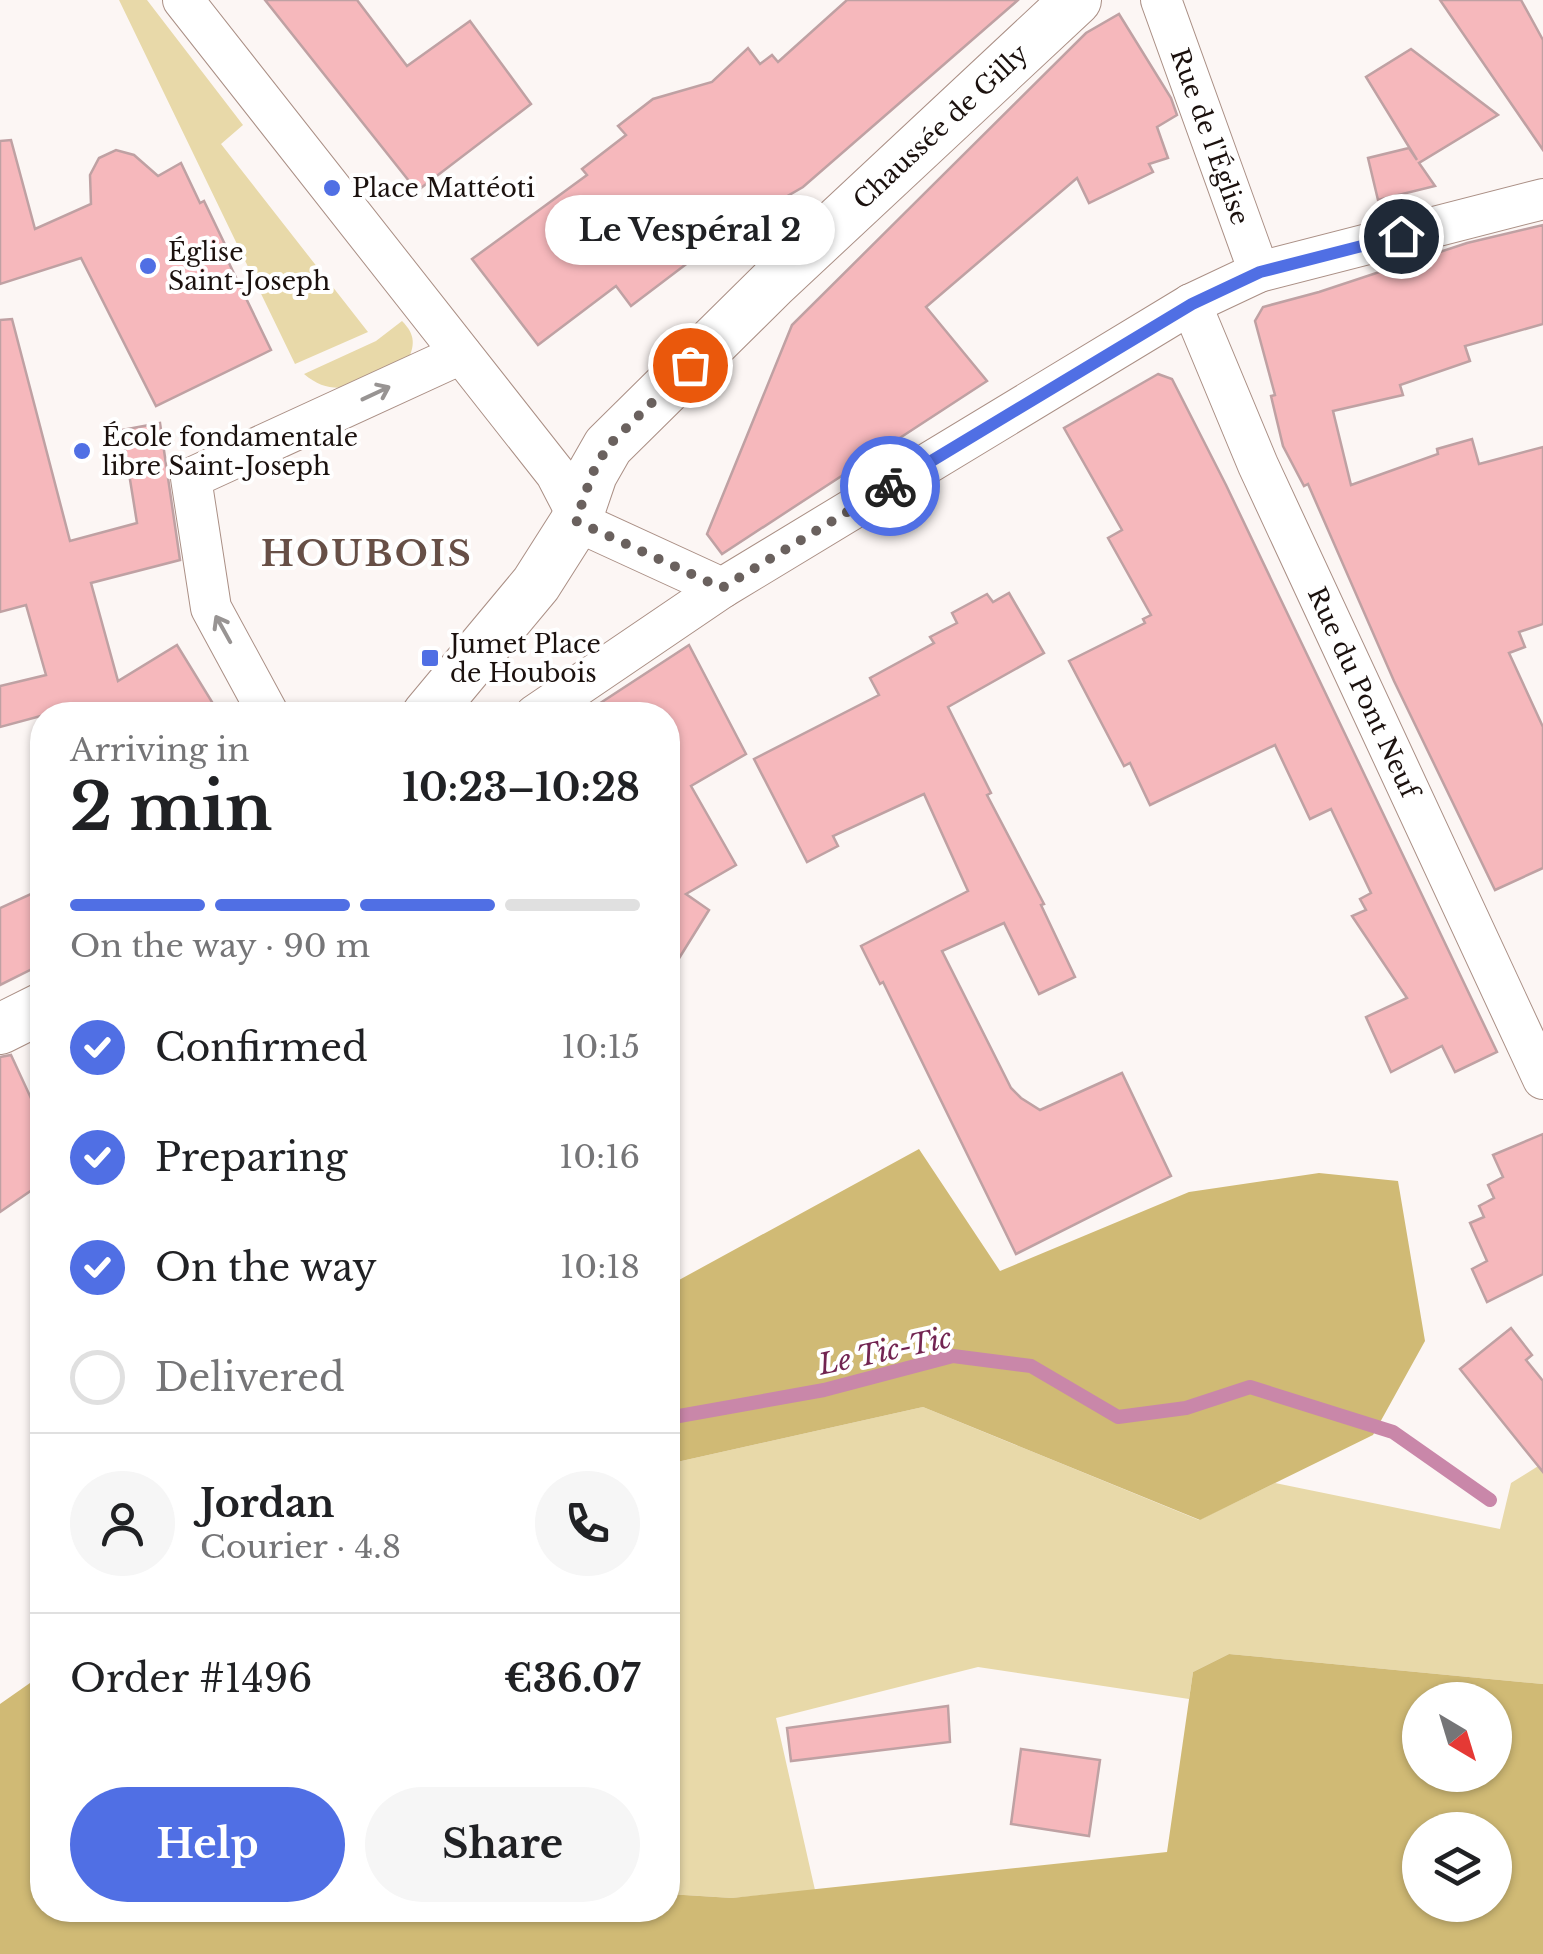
<!DOCTYPE html>
<meta charset="utf-8">
<style>
body{margin:0;font-family:"Libre Baskerville",serif;background:#f6f6f6;color:#202124;height:100vh;display:flex;flex-direction:column;font-size:38px;white-space:nowrap}
*{box-sizing:border-box;margin:0}
p{font-size:32px;color:#757577}
.icon{flex:none;width:55px;height:55px;fill:none;stroke:currentColor;stroke-width:2;stroke-linecap:round;stroke-linejoin:round}
.map{position:relative;flex:1;overflow:hidden}
.side{position:absolute;left:30px;top:702px;width:650px;height:1220px;display:flex;flex-direction:column;background:#fff;border-radius:40px;box-shadow:0 2px 8px #0004}
.side>*{flex:none}
.needle{width:65px;rotate:142deg}
.buttons{position:absolute;left:1402px;top:1682px;display:grid;gap:20px}
.buttons a{display:grid;place-items:center;width:110px;height:110px;border-radius:50%;background:#fff;box-shadow:0 2px 8px #0004;font-size:50px}
.pin{position:absolute;display:grid;place-items:center;width:85px;height:85px;color:#fff;margin:-42px;border:5px solid #fff;border-radius:50%;box-shadow:0 2px 10px #0007}
.courier{position:absolute;display:grid;place-items:center;width:100px;height:100px;margin:-50px;border:8px solid #506fe4;border-radius:50%;background:#fff;color:#222;box-shadow:0 2px 12px #0007}
.bubble{position:absolute;height:70px;border-radius:35px;background:#fff;box-shadow:0 2px 8px #0004;font-size:32px;font-weight:800;line-height:70px;text-align:center}
.headline em{font-style:normal;font-weight:800}
.headline div{display:flex;flex-direction:column-reverse}
.headline{display:flex;align-items:center;justify-content:space-between;height:170px;padding:0 40px}
h1{font-size:65px;font-weight:800;line-height:75px}
.bar{display:grid;grid-template-columns:repeat(4,1fr);gap:15px 10px;align-content:center;height:120px;padding:0 40px}
.bar i{height:12px;border-radius:8px;background:#e0e0e0}
.bar .on{background:#506fe4}
.bar p{grid-column:span 4}
.line{display:flex;align-items:center;gap:25px;padding:0 40px;border-top:2px solid #e0e0e0}
.line div{flex:1}
.round{display:grid;place-items:center;flex:none;width:105px;height:105px;border-radius:52px;background:#f6f6f6}
ol{padding:0 40px;list-style:none}
li{display:flex;align-items:center;gap:30px;height:110px}
li p{margin-inline-start:auto}
li .icon{padding:10px;border-radius:50%;background:#506fe4;color:#fff;stroke-width:4}
li:last-child{color:#757577}
li i{width:55px;height:55px;border:5px solid #e0e0e0;border-radius:50%}
.button{display:flex;gap:20px;margin-top:auto;padding:20px 40px}
.button a{flex:1;height:115px;border-radius:60px;background:#506fe4;color:#fff;font-size:40px;font-weight:800;line-height:115px;text-align:center}
.button a+a{background:#f6f6f6;color:#202124}
.map>svg:first-child{display:block}
.green{fill:#e8d9a9}
.forest{fill:#d0ba75;fill-rule:evenodd}
.lines{fill:none;stroke-linecap:round;stroke-linejoin:round}
.stream{stroke:#c987a9;stroke-width:14}
.building{fill:#f6b8bc;stroke:#bfa1a3;stroke-width:2.5}
.minor-casing{stroke:#aa8f85;stroke-width:42}
.tertiary-casing{stroke:#aa8f85;stroke-width:52}
.minor{stroke:#fff;stroke-width:40}
.tertiary{stroke:#fff;stroke-width:50}
.oneway{stroke:#989493}
.done{stroke:#6a615e;stroke-width:10;stroke-dasharray:0 18}
.route{stroke:#506fe4;stroke-width:12}
.poi-dot{fill:#506fe4;stroke:#fff;stroke-width:4}
.labels{text-anchor:middle;stroke-width:8;stroke-linejoin:round;paint-order:stroke}
.street-label{font-size:25px;fill:#1b110e;stroke:#fff}
.poi-label{font-size:25px;fill:#1b110e;stroke:#fff;text-anchor:start}
.water-label{font-size:28px;font-style:italic;fill:#722452;stroke:#fff}
.district-label{font-size:35px;font-weight:bold;letter-spacing:2.5px;fill:#674f46;stroke:#fff}
</style>
<div class="map">
<svg width="1543" height="1954" viewBox="0 0 1543 1954">
<rect width="100%" height="100%" fill="#fcf6f4"/>
<g class="green">
<polygon points="119,0 147,0 243,125 221,144 368,332 295,364"/>
<path d="M402,321C416,335 415,346 407,362C370,378 339,404 304,374L376,341Z"/>
<polygon points="923,1407 1199,1520 1275,1483 1500,1529 1511,1483 1543,1463 1543,1684 1229,1654 1193,1672 1189,1699 978,1667 776,1718 815,1890 732,1898 668,1894 668,1464"/>
</g>
<g class="forest">
<polygon points="919,1149 1000,1271 1189,1192 1319,1173 1398,1181 1425,1341 1373,1435 1200,1520 923,1407 668,1464 668,1286"/>
<path d="M1229,1654L1543,1684V1954H0V1704L30,1683L42,1686V1910H668V1894L732,1898L1167,1852L1193,1672ZM1495,1700V1775H1420V1700ZM1495,1830V1905H1420V1830Z"/>
</g>
<g class="lines">
<polyline class="stream" points="668,1418 824,1390 953,1356 1031,1366 1118,1417 1186,1408 1250,1387 1393,1432 1490,1500"/>
</g>
<g class="building">
<polygon points="265,0 357,0 407,66 470,21 531,104 417,191"/>
<polygon points="847,0 1018,0 803,187 739,224 631,306 616,286 538,345 472,259 587,175 582,169 626,135 618,126 653,99 712,82 748,48 760,64 772,55 778,62"/>
<polygon points="1440,0 1521,0 1543,40 1543,150"/>
<polygon points="1119,14 1171,98 1177,115 1157,127 1168,158 1149,164 1153,172 1089,203 1077,178 926,307 987,381 722,554 707,534 792,325 1086,33"/>
<polygon points="1411,49 1498,115 1419,163 1435,186 1378,200 1368,158 1409,148 1417,160 1366,77"/>
<polygon points="11,140 35,229 91,204 90,175 99,158 116,150 134,155 158,176 181,163 200,203 204,201 231,257 227,259 271,350 156,406 81,258 0,284 0,141"/>
<polygon points="1543,225 1543,324 1465,346 1470,361 1400,385 1403,395 1333,411 1351,485 1438,454 1437,449 1472,439 1479,464 1543,447 1543,624 1519,632 1525,647 1509,653 1543,727 1543,868 1495,890 1394,681 1308,484 1304,486 1283,446 1271,396 1275,395 1255,321 1263,307 1319,292 1467,243"/>
<polygon points="12,319 70,541 137,523 122,430 160,423 180,560 91,583 118,681 177,645 220,715 61,715 74,707 0,727 0,686 46,675 26,605 0,612 0,320"/>
<polygon points="1158,374 1172,379 1226,485 1497,1052 1455,1072 1442,1046 1391,1072 1366,1017 1407,998 1352,916 1366,910 1360,899 1371,893 1331,809 1310,819 1275,745 1150,805 1130,763 1124,766 1069,661 1145,623 1143,619 1151,615 1108,538 1122,530 1064,428"/>
<polygon points="1009,593 1044,653 948,707 991,793 987,795 1044,904 1041,905 1075,977 1039,994 1004,923 942,951 1011,1088 1021,1098 1040,1110 1122,1073 1171,1176 1016,1254 883,982 880,984 861,946 968,891 924,794 833,836 838,846 807,862 754,759 879,695 870,678 934,643 930,637 957,623 952,613 987,594 993,602"/>
<polygon points="689,645 746,754 691,786 736,865 686,894 709,910 668,976 668,715 582,715"/>
<polygon points="42,889 42,964 0,985 0,908"/>
<polygon points="11,1055 42,1122 42,1183 0,1212 0,1057"/>
<polygon points="1543,1134 1543,1274 1487,1302 1472,1269 1487,1261 1470,1223 1484,1217 1479,1206 1494,1198 1488,1185 1503,1177 1493,1155"/>
<polygon points="1511,1328 1532,1355 1526,1360 1543,1381 1543,1472 1460,1369"/>
<polygon points="948,1706 950,1742 791,1761 787,1728"/>
<polygon points="1021,1749 1100,1760 1089,1836 1011,1824"/>
</g>
<g class="lines">
<defs>
<g id="minor">
<polyline points="183,0 556,474 571,503 576,521 722,588 1191,304 1259,272 1543,199"/>
<path id="s1" d="M1161,0L1259,272"/>
<path id="s2" d="M1191,304L1258,465L1543,1079"/>
<polyline points="269,715 211,608 191,478 461,354"/>
<polyline points="535,715 722,588"/>
</g>
<g id="tertiary">
<path id="s3" d="M427,715L536,584L576,521L592,474L608,446L773,283L1076,0"/>
<polyline points="0,1029 42,1008"/>
</g>
</defs>
<use href="#minor" class="minor-casing"/>
<use href="#tertiary" class="tertiary-casing"/>
<use href="#minor" class="minor"/>
<use href="#tertiary" class="tertiary"/>
</g>
<defs><path id="oneway-shaft" d="M-6 0H5M1.5-3L5.5 0L1.5 3" fill="none" stroke-width="1.6" stroke-linecap="round" stroke-linejoin="round" transform="scale(2.5)"/></defs>
<g class="oneway">
<use href="#oneway-shaft" transform="translate(376 393) rotate(-25)"/>
<use href="#oneway-shaft" transform="translate(223 629) rotate(-119)"/>
</g>
<g class="lines">
<polyline class="done" points="690,365 608,446 592,474 576,521 722,588 890,486"/>
<polyline class="route" points="890,486 1192,304 1260,272 1401,236"/>
</g>
<g class="poi-dot">
<circle cx="332" cy="188" r="10"/>
<circle cx="148" cy="266" r="10"/>
<circle cx="82" cy="451" r="10"/>
<rect x="420" y="648" width="20" height="20" rx="5"/>
</g>
<g class="labels">
<g class="street-label">
<text dy="9" stroke="none"><textPath href="#s3" startOffset="788">Chaussée de Gilly</textPath></text>
<text dy="9" stroke="none"><textPath href="#s1" startOffset="145">Rue de l'Église</textPath></text>
<text dy="9" stroke="none"><textPath href="#s2" startOffset="425">Rue du Pont Neuf</textPath></text>
</g>
<g class="poi-label">
<text x="352" y="197">Place Mattéoti</text>
<text x="168" y="261">Église<tspan x="168" dy="29">Saint-Joseph</tspan></text>
<text x="102" y="446">École fondamentale<tspan x="102" dy="29">libre Saint-Joseph</tspan></text>
<text x="450" y="653">Jumet Place<tspan x="450" dy="29">de Houbois</tspan></text>
</g>
<g class="water-label">
<text transform="translate(885 1351) rotate(-12)" y="10">Le Tic-Tic</text>
</g>
<g class="district-label">
<text x="367" y="566">HOUBOIS</text>
</g>
</g>
</svg>
<div class="buttons">
<a><svg class="needle" viewBox="-14 -14 28 28"><path d="M0-13l5 13h-10z" fill="#e53935"/><path d="M0 13l5-13h-10z" fill="#757577"/></svg></a>
<a><svg class="icon" aria-label="layers" viewBox="0 0 24 24"><path d="M12 4l9 5-9 5-9-5zM3 14l9 5 9-5"/></svg></a>
</div>
<div class="pin" style="left:690px;top:365px;background:#ea580c"><svg class="icon" aria-label="bag" viewBox="0 0 24 24"><path d="M5 8h14l-1 12H6zM9 8a3 3 0 0 1 6 0"/></svg></div>
<div class="pin" style="left:1401px;top:236px;background:#1f2937"><svg class="icon" aria-label="home" viewBox="0 0 24 24"><path d="M3 11l9-7 9 7M6 9v11h12V9"/></svg></div>
<div class="courier" style="left:890px;top:486px"><svg class="icon" aria-label="bike" viewBox="0 0 24 24"><circle cx="6" cy="16" r="4"/><circle cx="18" cy="16" r="4"/><path d="M6 16l4-8h5l3 8M10 8l3 8H6M13 5h3"/></svg></div>
<div class="bubble" style="left:545px;top:195px;width:290px">Le Vespéral 2</div>
<section class="side">
<div class="headline"><div><h1>2 min</h1><p>Arriving in</p></div><em>10:23–10:28</em></div>
<div class="bar"><i class="on"></i><i class="on"></i><i class="on"></i><i></i><p>On the way · 90 m</p></div>
<ol>
<li><svg class="icon" aria-label="check" viewBox="0 0 24 24"><path d="M5 12l5 5 9-10"/></svg>Confirmed<p>10:15</p></li>
<li><svg class="icon" aria-label="check" viewBox="0 0 24 24"><path d="M5 12l5 5 9-10"/></svg>Preparing<p>10:16</p></li>
<li><svg class="icon" aria-label="check" viewBox="0 0 24 24"><path d="M5 12l5 5 9-10"/></svg>On the way<p>10:18</p></li>
<li><i></i>Delivered</li>
</ol>
<div class="line" style="height:180px"><a class="round"><svg class="icon" aria-label="person" viewBox="0 0 24 24"><circle cx="12" cy="8" r="4"/><path d="M4 21q1-7 8-7t8 7"/></svg></a><div><b>Jordan</b><p>Courier · 4.8</p></div><a class="round"><svg class="icon" aria-label="phone" viewBox="0 0 24 24"><path d="M5 4h4l2 5-3 2q2 4 5 5l2-3 5 2v4C11 20 4 13 5 4z"/></svg></a></div>
<div class="line" style="height:130px"><div>Order #1496</div><b>€36.07</b></div>
<div class="button"><a>Help</a><a>Share</a></div>
</section>
</div>
